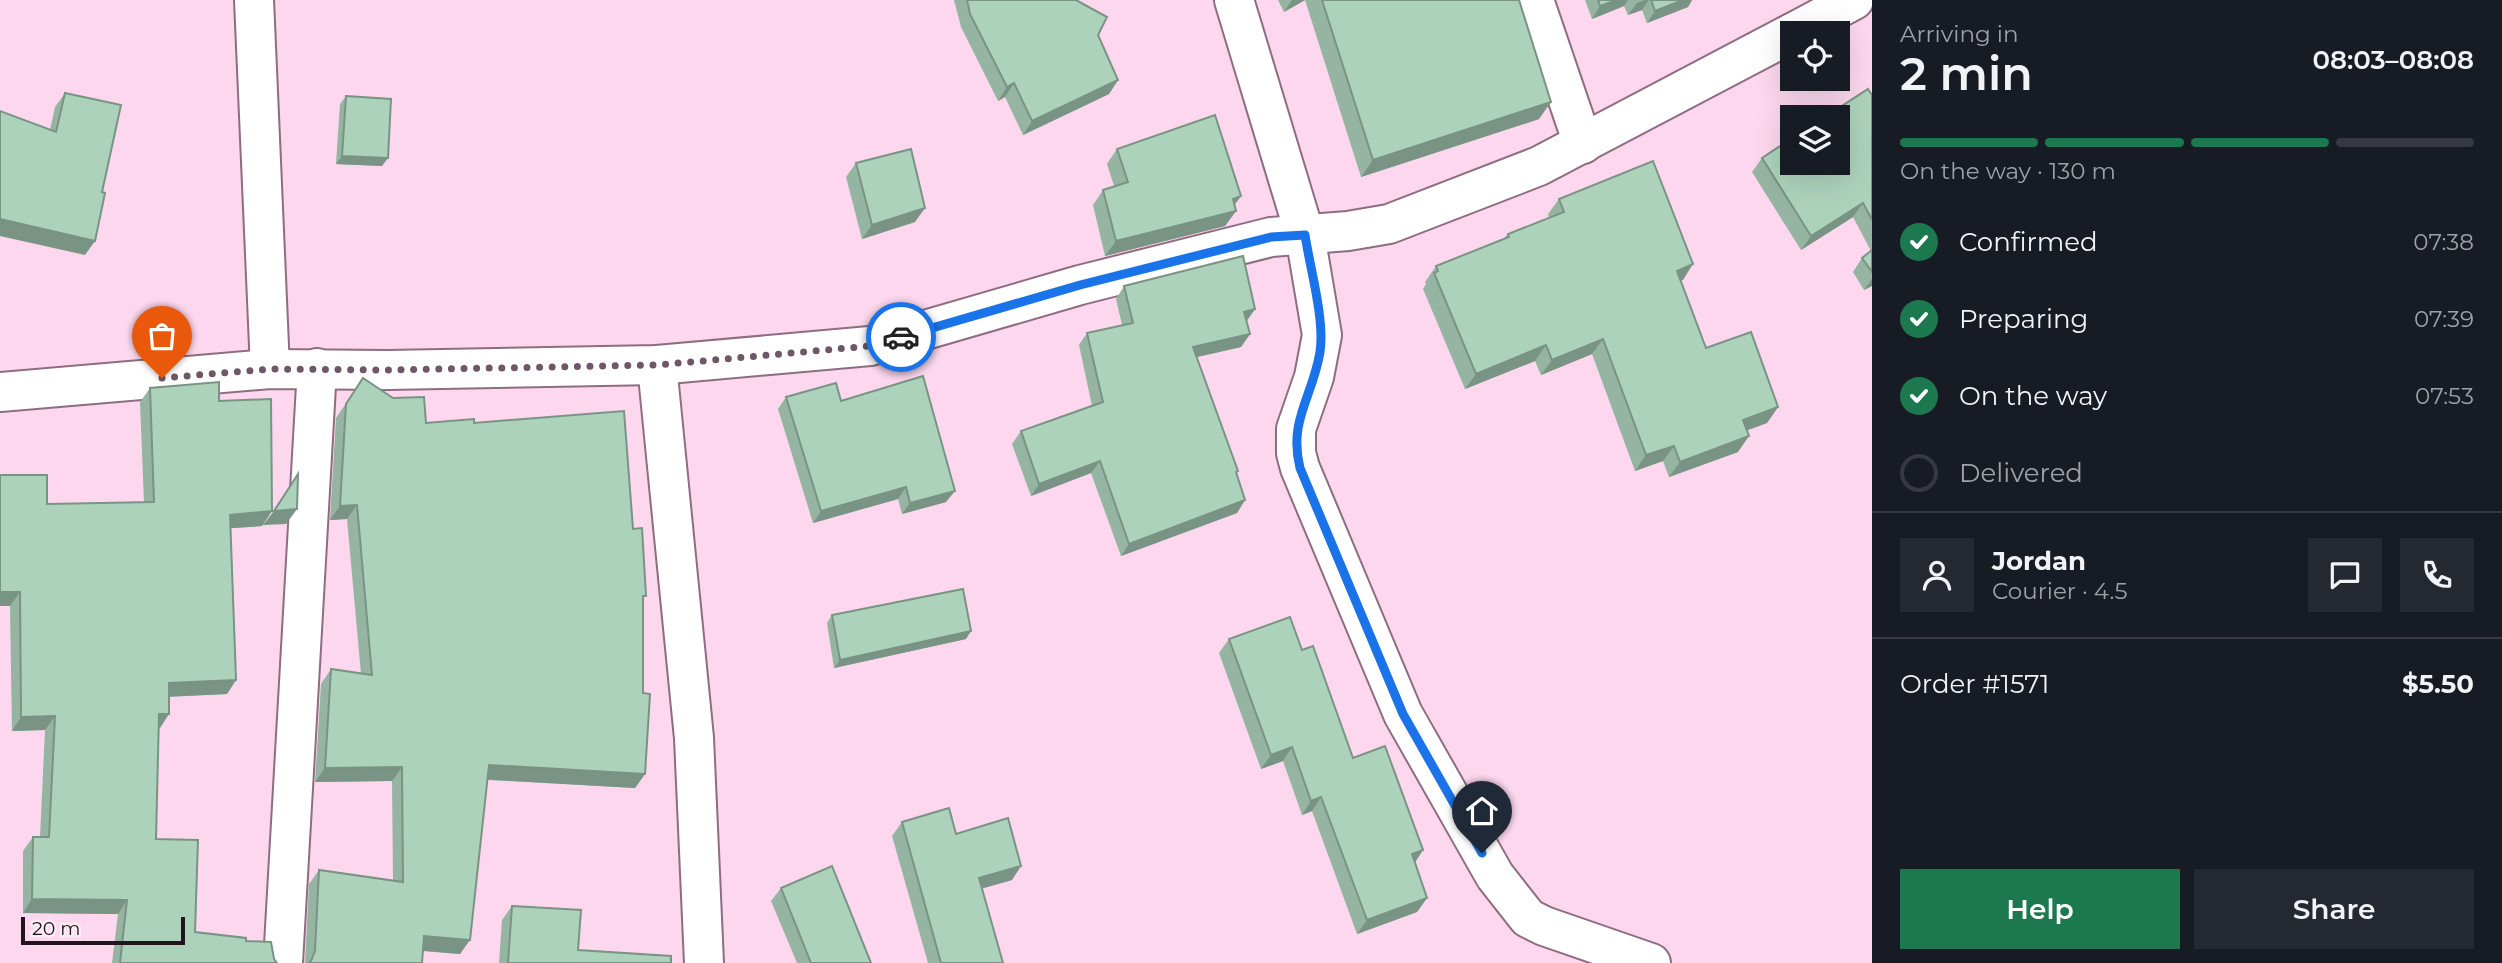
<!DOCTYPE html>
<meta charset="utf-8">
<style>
body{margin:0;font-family:Montserrat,sans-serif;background:#242831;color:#f1f3f6;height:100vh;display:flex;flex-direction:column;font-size:26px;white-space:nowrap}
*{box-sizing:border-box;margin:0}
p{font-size:23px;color:#9ea1a6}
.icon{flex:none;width:38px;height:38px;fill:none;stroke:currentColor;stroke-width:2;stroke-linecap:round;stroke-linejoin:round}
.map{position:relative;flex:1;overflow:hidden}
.panel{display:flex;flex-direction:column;background:#171b24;width:630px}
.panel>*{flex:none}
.tools{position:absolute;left:1780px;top:21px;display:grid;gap:14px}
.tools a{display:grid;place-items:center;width:70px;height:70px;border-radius:0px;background:#171b24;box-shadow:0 7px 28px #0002;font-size:35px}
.scale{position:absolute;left:21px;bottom:18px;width:164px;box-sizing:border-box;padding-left:7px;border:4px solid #21141c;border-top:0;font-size:19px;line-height:24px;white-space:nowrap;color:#21141c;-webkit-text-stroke:5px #fbecf4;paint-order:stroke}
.pin{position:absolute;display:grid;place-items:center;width:60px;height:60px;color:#fff;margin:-72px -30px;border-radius:50% 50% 50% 0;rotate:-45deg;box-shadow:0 0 7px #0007}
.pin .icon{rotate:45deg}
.courier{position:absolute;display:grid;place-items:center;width:70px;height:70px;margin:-35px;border:5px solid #1a73e8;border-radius:50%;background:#fff;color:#222;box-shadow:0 2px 9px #0007}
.headline em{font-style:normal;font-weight:600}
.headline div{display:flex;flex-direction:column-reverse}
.headline{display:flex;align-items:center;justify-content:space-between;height:119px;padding:0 28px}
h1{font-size:46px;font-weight:600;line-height:52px}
.bar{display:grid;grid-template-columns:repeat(4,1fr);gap:10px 7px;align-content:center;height:84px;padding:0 28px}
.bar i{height:9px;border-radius:5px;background:#363941}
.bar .selected{background:#1c794f}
.bar p{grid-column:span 4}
.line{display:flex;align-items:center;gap:18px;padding:0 28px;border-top:2px solid #363941}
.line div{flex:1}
.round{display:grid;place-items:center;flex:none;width:74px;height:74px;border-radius:0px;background:#242831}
ol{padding:0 28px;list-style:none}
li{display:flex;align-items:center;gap:21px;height:77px}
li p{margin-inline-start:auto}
li .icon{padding:7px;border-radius:50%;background:#1c794f;color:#fff;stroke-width:4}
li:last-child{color:#9ea1a6}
li i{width:38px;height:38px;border:4px solid #363941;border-radius:50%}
.primary-button{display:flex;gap:14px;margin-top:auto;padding:14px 28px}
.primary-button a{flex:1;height:80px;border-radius:0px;background:#1c794f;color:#fff;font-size:28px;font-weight:600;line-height:80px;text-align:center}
.primary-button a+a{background:#242831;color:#f1f3f6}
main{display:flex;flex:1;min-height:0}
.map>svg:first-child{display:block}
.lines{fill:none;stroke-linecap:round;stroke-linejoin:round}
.minor-casing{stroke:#8e6d81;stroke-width:42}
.minor{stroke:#fff;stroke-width:38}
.wall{fill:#95b5a2}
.shaded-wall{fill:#799384}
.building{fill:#add2bc;stroke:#799384;stroke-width:2}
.done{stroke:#6e5865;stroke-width:7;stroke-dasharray:0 12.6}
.route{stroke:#1a73e8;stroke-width:9}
</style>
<main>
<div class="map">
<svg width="1872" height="963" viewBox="0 0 1872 963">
<rect width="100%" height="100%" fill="#fcd7ed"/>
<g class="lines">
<defs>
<g id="minor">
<polyline points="254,0 270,369"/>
<polyline points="1234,0 1305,235 1322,335 1314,377 1296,429 1296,453 1300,468 1403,714 1495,876 1528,918 1544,926 1651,963"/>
<polyline points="1534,0 1583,144"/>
<polyline points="1792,33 1854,0"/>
<polyline points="657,365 694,738 704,963"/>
<polyline points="0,392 270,369 388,370 657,365 870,346 1080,285 1271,237 1348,231 1389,224 1539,166 1792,33"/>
<polyline points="283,963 317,368"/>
</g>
</defs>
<use href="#minor" class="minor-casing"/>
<use href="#minor" class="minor"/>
</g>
<g class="wall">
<polygon points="954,0 1076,0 1098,35 1118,80 1109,94 1023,135 1005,97 998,101 961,27"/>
<polygon points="1278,0 1519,0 1539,119 1361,177 1305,0 1284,12"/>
<polygon points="1585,0 1692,0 1688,7 1647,23 1642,10 1628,15 1624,6 1592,19"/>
<polygon points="65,93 85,255 50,130 55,107"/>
<polygon points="1872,95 1872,286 1864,290 1853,272 1862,258 1871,251 1853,217 1801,250 1752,172 1762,158"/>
<polygon points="346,96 382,166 336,164 340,104"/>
<polygon points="1117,149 1241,196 1234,205 1236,211 1225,226 1105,256 1093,205 1103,190 1114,186 1107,164"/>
<polygon points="856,163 915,222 862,239 846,177"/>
<polygon points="1559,199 1683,280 1681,280 1706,348 1778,407 1767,423 1747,430 1738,452 1669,477 1663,461 1635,471 1592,354 1541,375 1535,361 1465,389 1423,289 1426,284 1425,282 1436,266 1504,238 1508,234 1549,218 1548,214"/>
<polygon points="1124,286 1255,309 1247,321 1250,334 1241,347 1197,357 1245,500 1237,513 1121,556 1091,473 1031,496 1012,444 1021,431 1092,406 1079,345 1087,333 1122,325 1116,299"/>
<polygon points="363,378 426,423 474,423 633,529 643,600 645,774 635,788 488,780 460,954 422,951 422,963 305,963 309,884 319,870 393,880 392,781 315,782 321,684 331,669 361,674 347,519 330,520 336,418"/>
<polygon points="150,388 219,401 272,511 262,526 231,528 236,680 227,694 169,697 169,714 159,728 156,839 195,932 246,941 274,959 277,963 112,963 118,914 23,913 23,851 33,837 40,837 45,730 12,731 10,606 47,504 144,503 140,402"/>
<polygon points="786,397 841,401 946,502 902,514 898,499 813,523 778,409"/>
<polygon points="832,615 966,639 834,668 827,623"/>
<polygon points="1229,639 1302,650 1353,758 1423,850 1414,863 1427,898 1417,912 1357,934 1312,811 1302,815 1283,761 1261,769 1219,653"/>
<polygon points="902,822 956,834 1012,880 982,888 1003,963 928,963 892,836"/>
<polygon points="781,888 871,963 797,963 771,901"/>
<polygon points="512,906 578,950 671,963 499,963 502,920"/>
</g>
<g class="shaded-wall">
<polygon points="1292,0 1305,0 1284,12"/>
<polygon points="1617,0 1628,0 1624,6 1592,19 1600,6"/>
<polygon points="1645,0 1649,0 1642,10 1628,15 1637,3"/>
<polygon points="1683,0 1692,0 1688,7 1647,23 1655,11"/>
<polygon points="1118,80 1109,94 1023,135 1032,121"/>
<polygon points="1014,83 1005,97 998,101 1007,87"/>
<polygon points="1551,102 1539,119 1361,177 1373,160"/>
<polygon points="342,156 388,158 382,166 336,164"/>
<polygon points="1241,196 1230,211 1233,199"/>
<polygon points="1863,203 1853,217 1801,250 1811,236"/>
<polygon points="925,208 915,222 862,239 872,225"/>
<polygon points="1236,211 1225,226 1105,256 1116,241"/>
<polygon points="0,219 95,241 85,255 0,236"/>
<polygon points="1693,264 1683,280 1666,286 1677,271"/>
<polygon points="1872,279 1872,286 1864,290"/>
<polygon points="1255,309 1246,321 1244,312"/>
<polygon points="1250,334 1241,347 1184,360 1193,347"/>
<polygon points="1603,339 1592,354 1541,375 1552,360"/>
<polygon points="1546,345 1535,361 1465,389 1476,374"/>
<polygon points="1778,407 1767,423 1732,436 1743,420"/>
<polygon points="1749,436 1738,452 1669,477 1680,462"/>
<polygon points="1674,446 1663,461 1635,471 1646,455"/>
<polygon points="1100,461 1091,473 1031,496 1039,484"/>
<polygon points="906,487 898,499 813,523 821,511"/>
<polygon points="955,491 946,502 902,514 910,503"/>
<polygon points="1245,500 1237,513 1121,556 1129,544"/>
<polygon points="357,505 347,519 330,520 340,506"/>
<polygon points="297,509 286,524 263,525 274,511"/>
<polygon points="272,511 262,526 220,529 230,515"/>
<polygon points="0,592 20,592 10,606 0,606"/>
<polygon points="971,631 966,639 834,668 840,660"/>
<polygon points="236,680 227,694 159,697 169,683"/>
<polygon points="159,714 169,714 160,728 149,729"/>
<polygon points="55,716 45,730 12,731 21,717"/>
<polygon points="1292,747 1283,761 1261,769 1271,755"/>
<polygon points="489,765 645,774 635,788 479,779"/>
<polygon points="402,767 392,781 315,782 325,768"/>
<polygon points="1321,797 1312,811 1302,815 1311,801"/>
<polygon points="1423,850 1414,864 1412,854"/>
<polygon points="1021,866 1012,880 970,892 979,878"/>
<polygon points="1427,898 1417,912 1357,934 1367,920"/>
<polygon points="32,899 127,900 118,914 23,913"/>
<polygon points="424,936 470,940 460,954 414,950"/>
</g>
<g class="building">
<polygon points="967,0 1076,0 1107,17 1098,35 1118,80 1032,121 1014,83 1007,87 970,14"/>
<polygon points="1322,0 1519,0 1551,102 1373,160"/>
<polygon points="1598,0 1617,0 1600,6"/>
<polygon points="1651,0 1683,0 1655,11"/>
<polygon points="1868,89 1872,95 1872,220 1863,203 1811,236 1762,158 1792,138 1792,163 1838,163 1838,117 1825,117"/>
<polygon points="65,93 121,105 102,192 105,193 95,241 0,219 0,111 56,132"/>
<polygon points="346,96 391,99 388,158 342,156"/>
<polygon points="1215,115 1241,196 1233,199 1236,211 1116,241 1103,190 1128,182 1117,149"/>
<polygon points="911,149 925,208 872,225 856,163"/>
<polygon points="1653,161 1693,264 1677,271 1706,348 1751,332 1778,407 1743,420 1749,436 1680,462 1674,446 1646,455 1603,339 1552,360 1546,345 1476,374 1434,273 1438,271 1436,266 1509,237 1508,234 1564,212 1559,199"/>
<polygon points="1872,250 1872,272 1862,258"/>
<polygon points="1243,256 1255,309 1244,312 1250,334 1193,347 1238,471 1236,472 1245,500 1129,544 1100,461 1039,484 1021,431 1103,402 1087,333 1133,323 1124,286"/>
<polygon points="923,376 955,491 910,503 906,487 821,511 786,397 836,383 841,401"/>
<polygon points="363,378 393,398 424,397 426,423 474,419 474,423 624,411 633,529 642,528 646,596 643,596 643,693 650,694 645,774 489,765 470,940 424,936 422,963 309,963 311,961 315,951 319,870 403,882 402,767 325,768 331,669 372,675 357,505 340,506 346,404"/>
<polygon points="219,382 219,401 271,399 272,511 230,515 236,680 169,683 169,714 159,714 156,839 198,840 195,932 246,938 246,941 271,942 274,959 277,963 120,963 127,900 32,899 33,837 49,837 55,716 21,717 20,592 0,592 0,475 47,475 47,504 154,502 150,388"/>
<polygon points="298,474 297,509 274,511"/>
<polygon points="963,589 971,631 840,660 832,615"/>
<polygon points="1290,617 1302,650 1313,646 1353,758 1385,746 1423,850 1412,854 1427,898 1367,920 1321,797 1311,801 1292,747 1271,755 1229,639"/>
<polygon points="949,808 956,834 1008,818 1021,866 979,878 1003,963 941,963 902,822"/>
<polygon points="832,866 871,963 811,963 781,888"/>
<polygon points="512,906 581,910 578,950 671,956 671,963 508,963"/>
</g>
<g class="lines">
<polyline class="done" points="162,378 270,369 388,370 657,365 870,346 901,337"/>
<path class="route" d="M901,337L1080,285L1271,237L1305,235C1310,268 1325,320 1320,352C1313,396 1288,421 1300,468L1403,714L1482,853"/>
</g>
</svg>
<div class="tools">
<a><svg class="icon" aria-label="locate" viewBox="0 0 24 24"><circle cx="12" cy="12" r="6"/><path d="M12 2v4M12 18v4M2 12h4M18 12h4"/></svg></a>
<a><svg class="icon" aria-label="layers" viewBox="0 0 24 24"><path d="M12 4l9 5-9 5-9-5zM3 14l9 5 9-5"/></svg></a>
</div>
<div class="scale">20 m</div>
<div class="pin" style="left:162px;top:378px;background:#ea580c"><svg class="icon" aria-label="bag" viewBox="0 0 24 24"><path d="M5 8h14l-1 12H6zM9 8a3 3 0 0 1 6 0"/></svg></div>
<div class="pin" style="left:1482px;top:853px;background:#1f2937"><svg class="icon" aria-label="home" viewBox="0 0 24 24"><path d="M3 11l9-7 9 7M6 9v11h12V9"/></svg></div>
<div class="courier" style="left:901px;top:337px"><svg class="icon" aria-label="car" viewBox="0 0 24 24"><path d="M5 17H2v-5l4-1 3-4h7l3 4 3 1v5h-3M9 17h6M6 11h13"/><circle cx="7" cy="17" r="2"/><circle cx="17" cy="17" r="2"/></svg></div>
</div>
<section class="panel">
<div class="headline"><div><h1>2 min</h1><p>Arriving in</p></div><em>08:03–08:08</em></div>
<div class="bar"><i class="selected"></i><i class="selected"></i><i class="selected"></i><i></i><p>On the way · 130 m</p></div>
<ol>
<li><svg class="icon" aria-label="check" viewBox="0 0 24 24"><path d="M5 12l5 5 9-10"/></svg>Confirmed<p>07:38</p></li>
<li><svg class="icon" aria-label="check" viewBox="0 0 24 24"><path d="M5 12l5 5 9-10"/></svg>Preparing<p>07:39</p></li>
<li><svg class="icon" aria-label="check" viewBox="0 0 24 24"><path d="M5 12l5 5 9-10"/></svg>On the way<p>07:53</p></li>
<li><i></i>Delivered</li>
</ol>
<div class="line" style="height:126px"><a class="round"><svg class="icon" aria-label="person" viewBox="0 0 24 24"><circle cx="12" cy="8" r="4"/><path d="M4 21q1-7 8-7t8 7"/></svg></a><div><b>Jordan</b><p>Courier · 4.5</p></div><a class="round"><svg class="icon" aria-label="chat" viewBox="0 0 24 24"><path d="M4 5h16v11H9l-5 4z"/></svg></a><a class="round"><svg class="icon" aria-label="phone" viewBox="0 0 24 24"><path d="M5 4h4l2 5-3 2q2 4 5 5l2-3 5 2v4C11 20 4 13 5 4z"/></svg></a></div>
<div class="line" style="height:91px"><div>Order #1571</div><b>$5.50</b></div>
<div class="primary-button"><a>Help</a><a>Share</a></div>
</section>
</main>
